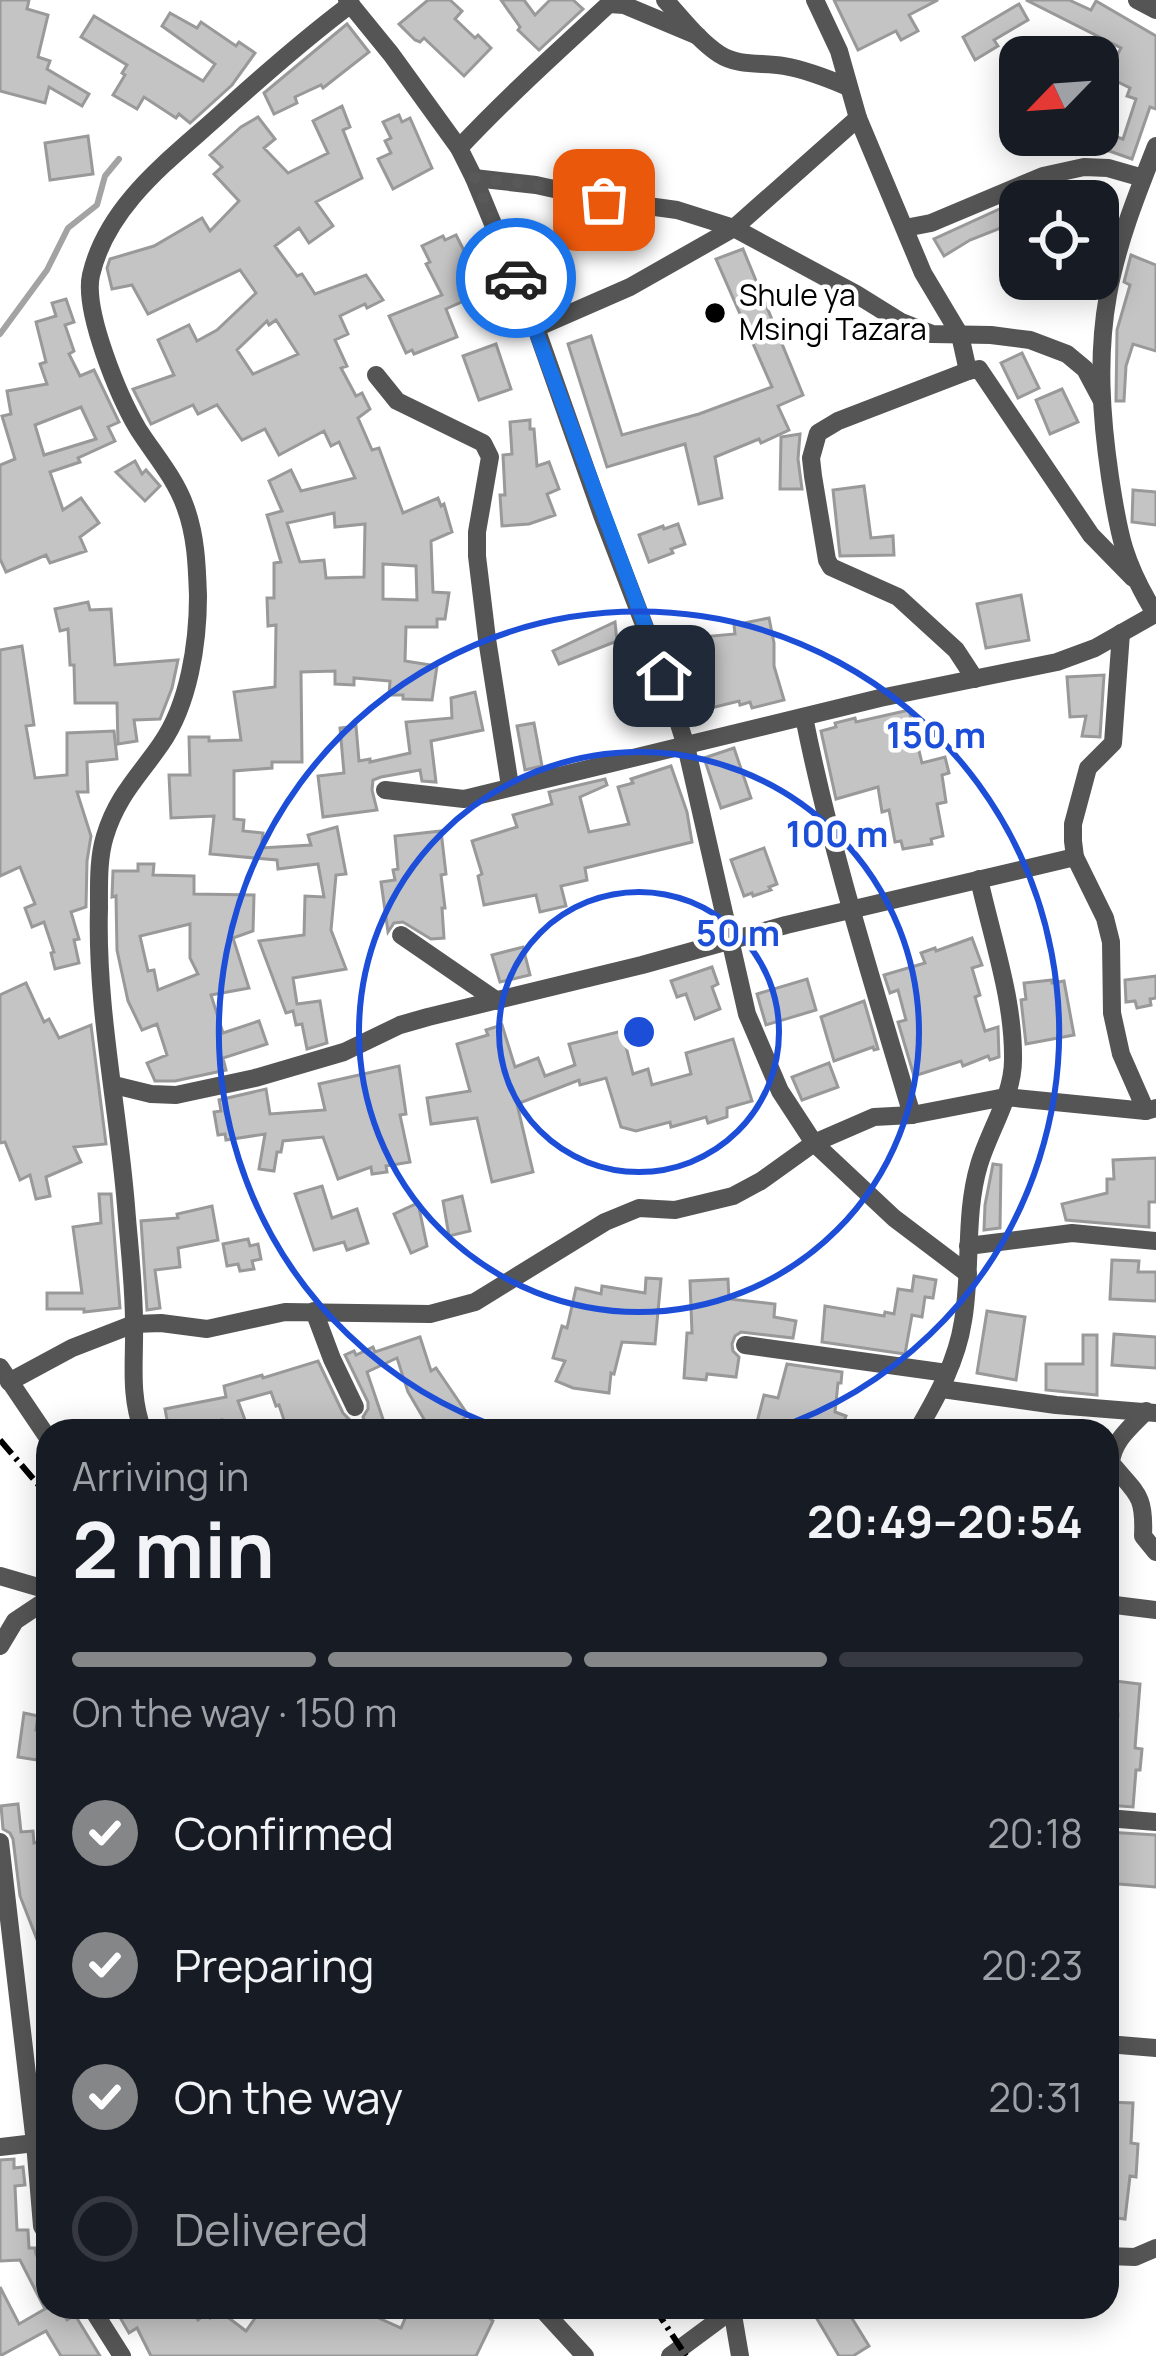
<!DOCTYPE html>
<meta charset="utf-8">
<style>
body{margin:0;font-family:Manrope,sans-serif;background:#242831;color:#f1f3f6;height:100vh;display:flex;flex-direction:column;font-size:45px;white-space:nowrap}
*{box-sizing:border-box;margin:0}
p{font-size:39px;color:#9ea1a6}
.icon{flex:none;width:66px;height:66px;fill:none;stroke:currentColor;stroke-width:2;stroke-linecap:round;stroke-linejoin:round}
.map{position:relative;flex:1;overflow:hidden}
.details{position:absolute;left:36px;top:1419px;width:1083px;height:900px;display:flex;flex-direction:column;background:#171b24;border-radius:36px;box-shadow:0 6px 30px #0003}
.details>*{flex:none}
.needle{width:78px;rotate:245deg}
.fabs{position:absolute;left:999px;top:36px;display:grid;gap:24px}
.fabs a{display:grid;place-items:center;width:120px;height:120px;border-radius:24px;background:#171b24;box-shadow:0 6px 30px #0003;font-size:60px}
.pin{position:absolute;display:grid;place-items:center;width:102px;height:102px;color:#fff;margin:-51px;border-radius:24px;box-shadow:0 6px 18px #0006}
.courier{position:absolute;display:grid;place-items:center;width:120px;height:120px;margin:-60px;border:9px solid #1a73e8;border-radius:50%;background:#fff;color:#222;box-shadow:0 3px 15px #0007}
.head em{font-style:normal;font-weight:700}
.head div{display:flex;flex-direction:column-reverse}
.head{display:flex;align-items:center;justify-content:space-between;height:204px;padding:0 36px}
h1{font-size:78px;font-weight:700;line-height:90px}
.bar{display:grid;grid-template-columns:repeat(4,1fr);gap:18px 12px;align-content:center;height:144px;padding:0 36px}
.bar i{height:15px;border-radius:9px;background:#363941}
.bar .selected{background:#858687}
.bar p{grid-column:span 4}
ol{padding:0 36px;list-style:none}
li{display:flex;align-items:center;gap:36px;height:132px}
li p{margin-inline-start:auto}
li .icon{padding:12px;border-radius:50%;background:#858687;color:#fff;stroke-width:4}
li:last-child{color:#9ea1a6}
li i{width:66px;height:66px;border:6px solid #363941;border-radius:50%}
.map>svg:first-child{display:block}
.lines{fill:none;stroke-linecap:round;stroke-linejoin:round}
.stream{stroke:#a3a3a3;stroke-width:6}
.building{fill:#c4c4c4;stroke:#999;stroke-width:3;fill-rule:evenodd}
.street{stroke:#555;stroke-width:18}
.rail{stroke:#000;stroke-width:6;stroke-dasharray:18 6 3 6;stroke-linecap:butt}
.done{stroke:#595959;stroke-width:12;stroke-dasharray:0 21.6}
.route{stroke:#1a73e8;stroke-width:15}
.ring{fill:none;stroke:#1d4ed8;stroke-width:6}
.poi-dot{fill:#000;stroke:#fff;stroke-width:4.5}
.labels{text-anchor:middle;stroke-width:9;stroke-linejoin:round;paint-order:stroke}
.poi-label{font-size:30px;fill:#000;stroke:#fff;text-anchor:start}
.centre{fill:#1d4ed8;stroke:#fff;stroke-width:6}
.ring-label{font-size:36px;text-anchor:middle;font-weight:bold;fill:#1d4ed8;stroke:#fff;stroke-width:9;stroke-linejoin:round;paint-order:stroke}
</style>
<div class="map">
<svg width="1156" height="2356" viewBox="0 0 1156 2356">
<rect width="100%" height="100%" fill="#fff"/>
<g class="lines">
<polyline class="stream" points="0,334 47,270 68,228 97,205 105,176 119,159"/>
</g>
<g class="building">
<polygon points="0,0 29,0 27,9 48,15 38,57 50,61 47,69 89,94 82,106 49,87 45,103 0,91"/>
<polygon points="428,0 450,0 462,11 455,19 475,38 478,35 491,48 464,76 424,38 420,42 415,40 399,24"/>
<polygon points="501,0 524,0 535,15 550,0 573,0 583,9 539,50 518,30 520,27"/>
<polygon points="834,0 938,0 909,15 918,31 901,40 896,31 858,50"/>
<polygon points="1026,0 1069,0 1091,10 1096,1 1156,36 1156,109 1150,107 1132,159 1098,147 1096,154 1046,149 1047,144 1028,139 1029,135 1098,135 1098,131 1123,139 1136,99 1127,96 1130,88 1106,76 1121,48"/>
<polygon points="1019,4 1028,20 994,40 998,46 975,60 963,37"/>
<polygon points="170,13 197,28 201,22 236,46 239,42 255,53 232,85 190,123 179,114 176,118 144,97 137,109 113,95 125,75 122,73 127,65 81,37 94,16 203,81 215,64 162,26"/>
<polygon points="347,24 369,52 323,88 321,85 295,97 297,103 274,114 264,93"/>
<path d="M342,106L350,127L343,130L362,178L316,202L333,226L309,243L299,228L275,246L297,276L302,274L315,294L366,275L383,300L367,308L365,304L340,316L348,334L335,340L347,366L341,368L356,396L362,393L370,409L358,418L372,450L379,448L403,513L438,498L441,506L444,504L452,532L431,541L433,592L449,593L445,619H437V627H406L405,661L437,666L432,700L403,699V695H389L390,681L354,678V685L335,684V671L301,672L302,762H272V768L234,771V819L244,820L243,831L263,833L261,848L311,845L308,835L337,827L346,874L336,875L331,930L346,969L293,978L297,1004L320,1001L327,1043L307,1049L302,1024L296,1025L293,1011L286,1013L259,941L304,935L305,896L324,897L318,864L278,869L277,860L210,854L214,816L171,818L169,775H190L189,737H209V741L241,740L234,692L275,687L276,625L268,626L267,598H274V563L281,562L267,515L282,511L269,481L291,470L301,491L355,478L339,442L331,446L324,431L279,455L265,429L242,440L217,405L198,414L193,405L151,424L133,389L174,375L158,340L189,325L197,341L217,330L256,293L240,270L148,314L132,285L112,289L107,268L110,259L154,246L202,218L210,231L239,201L214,174L222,167L210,155L241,127L258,117L275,139L264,148L288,173L328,153L313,121ZM276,320L298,354L253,374L237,350L267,321L269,325ZM334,513L335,527L365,524L364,577L326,578L324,560L300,562L287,523ZM383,564L416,566L417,600L383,599Z"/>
<polygon points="399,115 402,122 410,118 432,168 393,189 378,159 391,153 385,141 391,138 383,122"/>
<polygon points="88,136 93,174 50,180 45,143"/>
<polygon points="1004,207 1011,224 970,240 944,256 934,239"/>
<polygon points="456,235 474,270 481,267 493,288 446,309 457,337 414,354 412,350 406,353 389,316 442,295 426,264 430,262 422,246 443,236 445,240"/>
<polygon points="743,249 803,395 778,406 789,430 761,443 759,439 715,457 722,498 699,504 685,444 607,467 568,344 591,336 622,435 699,414 772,387 716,259"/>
<polygon points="1131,255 1156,265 1156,351 1133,344 1126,366 1124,401 1116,401 1117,330 1130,285 1124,282"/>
<path d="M66,299L74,322L65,325L74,351L69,354L80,376L94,370L119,422L108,427L115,441L78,458L80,462L50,472L63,510L81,498L99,523L80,537L86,551L50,563L46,555L6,572L0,559V465L15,459L2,416L11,414L7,391L47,384L40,364L46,362L36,322L56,316L52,303ZM81,407L96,439L44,455L35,425Z"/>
<polygon points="496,344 511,389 479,400 463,356"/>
<polygon points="1022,353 1039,388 1018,398 1001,363"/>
<polygon points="1062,389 1078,422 1050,434 1036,400"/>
<polygon points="530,420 530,429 534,429 537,466 549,462 559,489 547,494 555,515 529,524 502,526 500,495 505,495 503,455 512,454 510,422"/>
<polygon points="800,434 798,459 802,489 780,489 781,437"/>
<polygon points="135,461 142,474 146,470 160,486 145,501 116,472"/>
<polygon points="864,486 871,538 893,536 894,555 840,556 833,490"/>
<polygon points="1133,490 1156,492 1156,525 1132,522"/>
<polygon points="678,524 685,544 671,549 673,553 649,562 639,535 663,526 664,529"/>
<polygon points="1021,595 1029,640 986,648 977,604"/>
<polygon points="88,602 90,610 111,609 115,665 178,660 172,688 160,719 134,720 137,741 118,744 117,703 75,703 74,665 70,665 68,629 60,631 55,609"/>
<polygon points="769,618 774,643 774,666 784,700 752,708 750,702 740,705 739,701 695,712 688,684 704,680 701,637 735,634 734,625"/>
<polygon points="615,622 617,641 559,664 553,651"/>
<polygon points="22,646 34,725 26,726 35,778 67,775 67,733 114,731 117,759 87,762 88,792 77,792 91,836 87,861 86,907 71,912 79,939 74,940 79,963 55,969 51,953 54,952 44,922 32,927 25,908 35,904 20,867 0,876 0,650"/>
<polygon points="1104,675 1100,737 1082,736 1086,716 1070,717 1067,677"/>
<polygon points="475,692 483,730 431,741 436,782 422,781 420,770 381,777 373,780 372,790 377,810 323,817 318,776 344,773 340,728 356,726 359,761 370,759 370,762 410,753 406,722 452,718 451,698"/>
<polygon points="909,710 922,763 945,757 949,773 942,775 946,802 937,804 943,836 931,839 932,844 903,849 901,841 895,842 889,810 882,812 878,787 836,799 821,731 836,727 835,723 855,718 856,722"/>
<polygon points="534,723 542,766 525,770 517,726"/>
<polygon points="734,748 751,798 721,808 704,758"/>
<polygon points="671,766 687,812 692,842 585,868 587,880 561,886 566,906 540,912 536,895 484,905 478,876 482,874 472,841 517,827 513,815 552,804 549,792 605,779 607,785 580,797 589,832 629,824 618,787 633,783 631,779"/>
<polygon points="441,831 446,874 441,875 445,908 442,908 444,938 431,939 403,922 394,923 388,932 381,882 395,880 393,870 398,869 395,836"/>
<polygon points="764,848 777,884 769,887 771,890 753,896 752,893 744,896 731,860"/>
<path d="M138,864H154L153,875L194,876V894L254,895L253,931L233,938L249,988L211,995L223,1033L259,1021L267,1044L223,1058L226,1070L175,1081H155L147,1063L167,1055L157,1024L142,1030L128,1001L117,950L116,896L112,897L113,871H138ZM190,924V958L198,974L158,990L154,970L148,971L140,936Z"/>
<polygon points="972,938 982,965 972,968 980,995 975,997 985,1031 998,1027 999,1057 990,1060 988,1056 963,1066 961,1061 914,1076 898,1022 906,1020 898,990 890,993 884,975 925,963 921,953 935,948 936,951"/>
<polygon points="523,947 530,975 500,982 492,955"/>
<polygon points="712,967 718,984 712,987 720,1009 695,1019 686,994 677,997 671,981"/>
<polygon points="1156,976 1156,998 1150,999 1151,1005 1137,1008 1135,1001 1126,1002 1125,980"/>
<polygon points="807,979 816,1010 766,1025 757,994"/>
<polygon points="1052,980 1052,983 1064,981 1074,1035 1026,1044 1021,1000 1026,999 1024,983"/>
<polygon points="26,983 44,1022 49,1019 59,1038 91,1025 106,1144 74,1147 81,1162 46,1177 50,1196 36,1199 30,1175 20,1180 5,1142 0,1143 0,995"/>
<polygon points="864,1001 878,1049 874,1050 873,1047 834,1061 821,1017"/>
<polygon points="502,1025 515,1067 538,1058 545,1076 575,1065 569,1044 622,1031 633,1074 648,1069 652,1085 691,1074 686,1053 733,1039 752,1101 727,1108 727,1117 708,1123 706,1117 671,1127 670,1122 636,1131 621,1127 606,1078 580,1085 579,1080 517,1104 533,1172 492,1182 477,1118 431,1124 427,1098 470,1091 457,1044 488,1035 486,1030"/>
<polygon points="829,1063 838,1087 802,1100 792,1077"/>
<polygon points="399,1066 406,1114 400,1115 410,1162 386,1166 387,1172 372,1174 371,1167 338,1179 323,1137 283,1141 281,1152 277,1152 274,1171 259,1169 265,1134 226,1140 225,1134 218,1135 214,1112 221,1111 219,1100 266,1089 270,1114 325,1110 319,1084"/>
<polygon points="1156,1158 1156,1202 1149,1202 1149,1227 1066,1220 1062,1204 1107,1193 1107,1179 1114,1179 1113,1160"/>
<polygon points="993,1164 1001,1165 1000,1228 984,1230 985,1205"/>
<polygon points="322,1186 332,1218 357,1209 368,1243 347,1250 344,1242 314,1250 295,1194"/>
<polygon points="99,1194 111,1194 120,1308 84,1312 84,1309 47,1309 47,1293 82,1293 73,1227 101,1223"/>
<polygon points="462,1196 470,1231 449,1236 443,1201"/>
<polygon points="418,1203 427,1246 411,1253 394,1214"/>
<polygon points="212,1206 218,1240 178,1248 180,1267 155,1270 160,1308 147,1310 141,1221 178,1218 177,1214"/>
<polygon points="248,1239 250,1246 258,1244 261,1259 252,1261 254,1269 240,1271 238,1264 227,1266 223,1244"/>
<polygon points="1112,1260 1139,1261 1138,1272 1156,1272 1156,1301 1110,1299"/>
<polygon points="914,1276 936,1280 933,1298 925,1297 922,1317 912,1315 905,1354 822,1342 825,1306 884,1316 885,1312 894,1314 898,1289 912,1291"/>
<polygon points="646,1278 661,1279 655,1344 622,1342 614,1374 611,1373 609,1393 573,1388 556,1381 565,1361 553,1358 562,1326 567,1328 576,1288 601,1294 602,1286 645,1293"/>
<polygon points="728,1279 729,1299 775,1304 774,1317 796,1321 793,1338 741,1332 735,1336 732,1344 733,1351 739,1357 736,1377 707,1374 706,1380 684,1378 687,1333 692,1333 690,1281"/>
<polygon points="987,1311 1025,1317 1016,1380 977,1373"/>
<polygon points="1114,1334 1156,1337 1156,1368 1112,1365"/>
<polygon points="1083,1335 1097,1335 1097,1395 1046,1390 1046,1364 1083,1364"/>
<polygon points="420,1337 431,1371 436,1368 468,1415 450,1431 431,1431 408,1392 397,1358 367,1372 387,1431 368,1431 363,1417 368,1409 368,1402 345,1355 354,1351 356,1355 373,1347 375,1352"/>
<polygon points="318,1361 343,1413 349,1419 331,1425 330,1422 295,1431 293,1424 286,1426 279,1405 276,1406 271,1392 238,1401 249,1431 226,1431 222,1420 169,1430 165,1409 226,1397 224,1386 262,1375 263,1378"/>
<polygon points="787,1364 842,1372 841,1383 838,1383 835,1412 846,1416 841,1431 775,1431 756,1426 764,1395 778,1398"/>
<polygon points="1107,1680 1140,1684 1135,1748 1142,1749 1140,1770 1136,1770 1133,1807 1107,1805 1107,1744 1115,1745 1118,1714 1107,1713"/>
<polygon points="24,1713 38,1716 36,1730 40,1730 37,1760 18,1757"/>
<polygon points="18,1804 21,1832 33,1831 34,1843 44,1840 48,1853 47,1965 20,1896 13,1839 10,1833 3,1829 1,1806"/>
<polygon points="1107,1832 1156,1835 1156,1887 1107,1883"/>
<polygon points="1107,2102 1133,2103 1131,2143 1138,2144 1136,2177 1130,2176 1125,2219 1107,2217"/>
<polygon points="14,2159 14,2168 23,2167 25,2185 15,2186 17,2230 28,2230 29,2248 35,2248 36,2254 48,2278 48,2308 60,2307 67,2320 75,2315 100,2356 61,2356 46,2331 0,2356 0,2287 19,2324 45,2309 20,2260 0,2261 0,2160"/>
<polygon points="114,2307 189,2307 198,2320 206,2313 210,2318 217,2309 246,2331 263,2307 354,2307 401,2328 410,2307 492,2307 487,2316 493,2321 476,2356 151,2356 137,2328 129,2333"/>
<polygon points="810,2307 845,2307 869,2346 853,2356 839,2356"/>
</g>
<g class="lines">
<g class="street">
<polyline points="347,0 391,54 459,148 474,178 536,328 602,515 664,677 686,746 747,1014 780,1091 814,1143 894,1218 968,1274"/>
<path d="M665,0C682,18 698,40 719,54C739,67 762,62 784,66C807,70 827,78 848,87"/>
<polyline points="815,0 839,51 858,118 923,273 960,335 968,371 979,369 1091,535 1133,578"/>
<polyline points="1137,0 1156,10"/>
<path d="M1156,146C1137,194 1117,244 1108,295C1097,356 1101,416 1110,477C1119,537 1124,563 1156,615"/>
<path d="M459,148C507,97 558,51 609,4L624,5L698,36"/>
<polyline points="474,178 536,185 604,200 677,210 734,228 856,294 901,322 932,334 991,335 1030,340 1067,354 1085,369 1101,399"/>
<polyline points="905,228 931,223 1043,176 1084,167 1108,168 1143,178"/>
<polyline points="536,328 630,287 734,228 858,118"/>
<polyline points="968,371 838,421 818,433 811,458 813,476 827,560 831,567 898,597 956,650 975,679"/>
<polyline points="376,375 397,401 483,443 490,457 477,532 477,556 487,639 510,786"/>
<polyline points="1121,633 1113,743 1088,768 1073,824 1073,841 1075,857 1105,918 1111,942 1112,1013 1121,1054 1146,1111"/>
<path d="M804,717C831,852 873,983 912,1115"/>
<polyline points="385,790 464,799 880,698 1057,662 1095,648 1155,614"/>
<polyline points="401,935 497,1001"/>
<polyline points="114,1085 151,1094 176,1095 255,1078 344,1052 400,1025 428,1017 642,965 786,925 1075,857"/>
<polyline points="968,1246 1072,1233 1156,1241"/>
<polyline points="314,1311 332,1359 355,1407"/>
<polyline points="745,1345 947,1373"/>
<polyline points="0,1367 48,1438"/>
<polyline points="9,1382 72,1348 134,1324 161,1323 207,1329 285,1312 430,1314 475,1302 605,1222 639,1208 675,1210 733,1196 761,1181 814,1143 874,1117 912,1115 1005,1097 1146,1111 1156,1108"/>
<polyline points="942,1389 1056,1405 1156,1413"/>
<path d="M1146,1411C1131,1427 1113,1440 1111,1463C1136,1494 1145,1493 1143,1536L1156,1552"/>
<path d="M143,1431C129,1395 135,1360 134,1323C134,1284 129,1245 126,1206C118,1107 96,1007 99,908C99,885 98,858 105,836C117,796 139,776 161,744C189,704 198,643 198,596C197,566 196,535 185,506C175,478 154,454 138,429C119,397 83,311 91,275C108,202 174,157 226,109C267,72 307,37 351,4"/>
<path d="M917,1431C937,1397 957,1361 963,1321C972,1270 964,1215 979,1165C989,1131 1013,1096 1013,1060C1014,1000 992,938 979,879"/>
<polyline points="0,1576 48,1590"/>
<polyline points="1107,1604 1156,1610"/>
<polyline points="0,1646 15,1621 48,1599"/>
<polyline points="1107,1818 1156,1822"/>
<polyline points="0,1842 35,2143 42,2226 48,2236"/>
<polyline points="1107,2044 1156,2048"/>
<polyline points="0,2147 35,2143"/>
<polyline points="1107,2256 1135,2257 1156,2248"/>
<polyline points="91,2307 122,2356"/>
<polyline points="540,2307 585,2356"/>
<polyline points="729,2307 732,2309 740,2356"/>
<polyline points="670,2356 736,2307"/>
</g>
<g class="rail">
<polyline points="0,1440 48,1496"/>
<polyline points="654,2307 686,2356"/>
</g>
</g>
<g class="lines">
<polyline class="done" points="516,278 475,178 536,185 604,200"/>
<polyline class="route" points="516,278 664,676"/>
</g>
<g class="ring">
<circle cx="639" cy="1032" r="140"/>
<circle cx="639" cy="1032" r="280"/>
<path d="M506 1430A420 420 0 1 1 772 1430"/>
</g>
<circle class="poi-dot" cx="715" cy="313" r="12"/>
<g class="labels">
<g class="poi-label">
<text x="739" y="306">Shule ya<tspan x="739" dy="34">Msingi Tazara</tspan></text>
</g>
</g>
<circle cx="639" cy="1032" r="18" class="centre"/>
<g class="ring-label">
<text x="936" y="748">150 m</text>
<text x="837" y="847">100 m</text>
<text x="738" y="946">50 m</text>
</g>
</svg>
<div class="fabs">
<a><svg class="needle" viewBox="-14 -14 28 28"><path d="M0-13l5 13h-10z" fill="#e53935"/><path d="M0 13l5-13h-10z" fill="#9ea1a6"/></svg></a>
<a><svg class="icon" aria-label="locate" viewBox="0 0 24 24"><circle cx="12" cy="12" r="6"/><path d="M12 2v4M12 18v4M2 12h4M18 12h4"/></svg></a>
</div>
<div class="pin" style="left:604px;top:200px;background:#ea580c"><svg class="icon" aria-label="bag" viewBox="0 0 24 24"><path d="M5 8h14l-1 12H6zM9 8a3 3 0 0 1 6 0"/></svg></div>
<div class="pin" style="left:664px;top:676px;background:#1f2937"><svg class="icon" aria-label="home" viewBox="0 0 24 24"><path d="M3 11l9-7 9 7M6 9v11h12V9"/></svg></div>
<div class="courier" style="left:516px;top:278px"><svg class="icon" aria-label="car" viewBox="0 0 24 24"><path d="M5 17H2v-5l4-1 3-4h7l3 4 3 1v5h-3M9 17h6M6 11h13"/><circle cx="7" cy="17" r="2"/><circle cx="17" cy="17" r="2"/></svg></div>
<section class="details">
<div class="head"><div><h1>2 min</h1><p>Arriving in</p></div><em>20:49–20:54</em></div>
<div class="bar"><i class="selected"></i><i class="selected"></i><i class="selected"></i><i></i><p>On the way · 150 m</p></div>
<ol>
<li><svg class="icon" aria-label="check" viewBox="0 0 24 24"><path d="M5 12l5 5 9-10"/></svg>Confirmed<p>20:18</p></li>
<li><svg class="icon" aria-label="check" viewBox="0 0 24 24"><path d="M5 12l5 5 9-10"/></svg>Preparing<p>20:23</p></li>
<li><svg class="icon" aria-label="check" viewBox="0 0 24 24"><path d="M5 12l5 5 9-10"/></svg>On the way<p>20:31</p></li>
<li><i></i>Delivered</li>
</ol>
</section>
</div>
